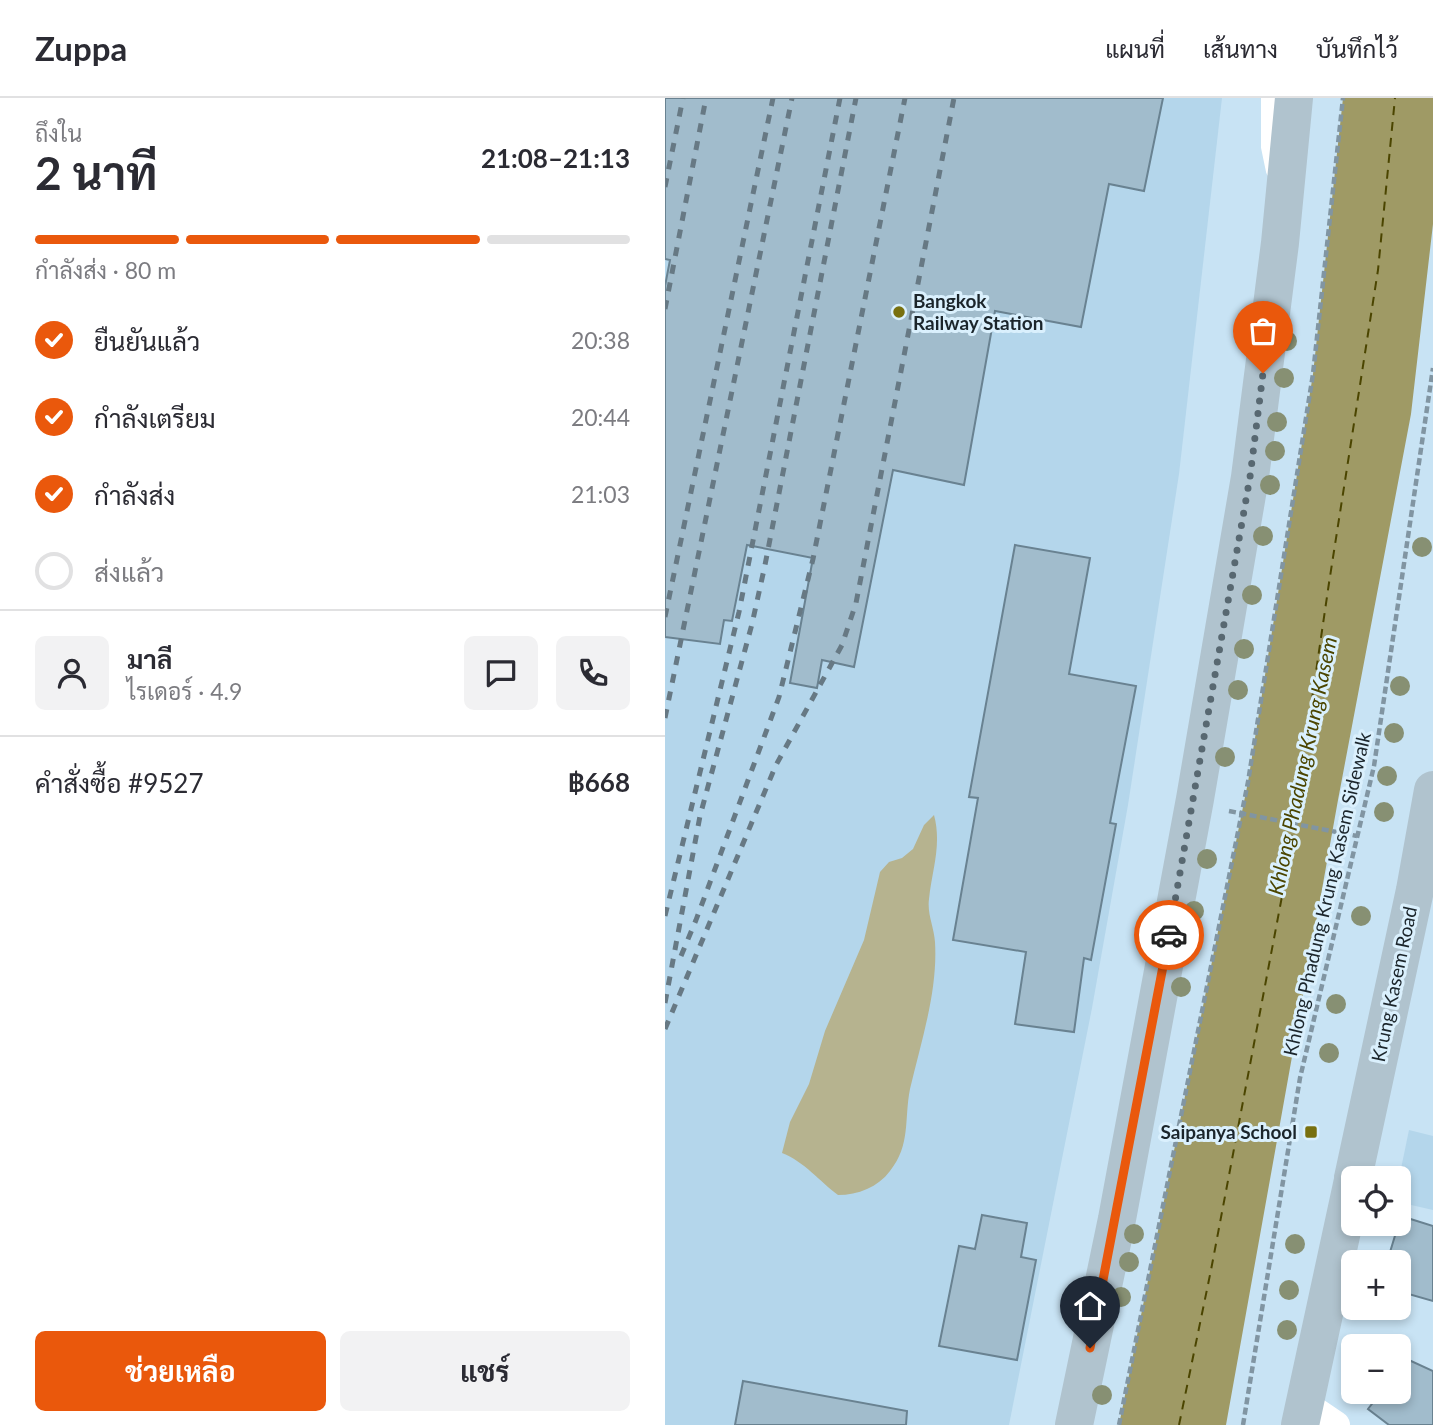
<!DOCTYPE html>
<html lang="th">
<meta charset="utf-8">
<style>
body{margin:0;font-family:Lato,Sarabun,sans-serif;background:#f2f2f3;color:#2b2b33;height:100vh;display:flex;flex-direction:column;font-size:26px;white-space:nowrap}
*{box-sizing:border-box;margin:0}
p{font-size:23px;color:#7c7c81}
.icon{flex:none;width:38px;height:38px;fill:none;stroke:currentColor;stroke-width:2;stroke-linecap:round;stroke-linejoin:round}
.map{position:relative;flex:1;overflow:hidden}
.drawer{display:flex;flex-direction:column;background:#fff;width:665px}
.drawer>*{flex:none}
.controls{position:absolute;left:676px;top:1068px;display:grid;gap:14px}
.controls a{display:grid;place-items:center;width:70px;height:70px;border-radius:10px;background:#fff;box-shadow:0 4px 10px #0003;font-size:35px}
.pin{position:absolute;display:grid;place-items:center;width:60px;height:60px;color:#fff;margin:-72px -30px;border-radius:50% 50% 50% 0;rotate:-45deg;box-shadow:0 0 7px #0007}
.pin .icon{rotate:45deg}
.courier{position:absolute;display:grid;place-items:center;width:70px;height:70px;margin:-35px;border:5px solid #ea580c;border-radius:50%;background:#fff;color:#222;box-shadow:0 2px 9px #0007}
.head em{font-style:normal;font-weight:700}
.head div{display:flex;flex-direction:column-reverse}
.head{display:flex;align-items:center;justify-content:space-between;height:119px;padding:0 35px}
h1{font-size:46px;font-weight:700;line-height:52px}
.bar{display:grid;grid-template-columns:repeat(4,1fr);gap:10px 7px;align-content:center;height:84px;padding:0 35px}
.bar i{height:9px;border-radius:5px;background:#e1e1e2}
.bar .active{background:#ea580c}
.bar p{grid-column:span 4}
.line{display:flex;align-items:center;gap:18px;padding:0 35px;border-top:2px solid #e1e1e2}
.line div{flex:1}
.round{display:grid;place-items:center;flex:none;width:74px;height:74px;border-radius:10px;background:#f2f2f3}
ol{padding:0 35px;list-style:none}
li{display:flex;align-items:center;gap:21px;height:77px}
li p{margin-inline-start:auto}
li .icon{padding:7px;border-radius:50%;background:#ea580c;color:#fff;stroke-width:4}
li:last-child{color:#7c7c81}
li i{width:38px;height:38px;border:4px solid #e1e1e2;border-radius:50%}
.action{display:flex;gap:14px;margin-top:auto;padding:14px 35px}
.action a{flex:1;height:80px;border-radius:10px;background:#ea580c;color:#fff;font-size:28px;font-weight:700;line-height:80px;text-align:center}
.action a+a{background:#f2f2f3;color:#2b2b33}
header{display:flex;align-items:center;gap:42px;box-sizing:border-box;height:98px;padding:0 35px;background:#fff;border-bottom:2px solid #e1e1e2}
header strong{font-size:33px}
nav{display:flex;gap:38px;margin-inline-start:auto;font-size:24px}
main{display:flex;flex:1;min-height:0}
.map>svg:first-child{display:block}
.built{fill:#b4d6eb}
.green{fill:#b6b38f}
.water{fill:#9f9a65}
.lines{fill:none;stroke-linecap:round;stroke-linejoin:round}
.ferry{stroke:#4b4500;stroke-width:2;stroke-dasharray:9 7;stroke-linecap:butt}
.building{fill:#a1bccc;stroke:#698291;stroke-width:2}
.path{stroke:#8195a2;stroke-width:4.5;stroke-dasharray:7 3.5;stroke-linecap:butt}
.lane{stroke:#fff;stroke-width:14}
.street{stroke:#fff;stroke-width:28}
.secondary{stroke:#b0c3ce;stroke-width:38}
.rail{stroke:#677984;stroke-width:5;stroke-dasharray:9 9;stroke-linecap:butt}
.tree{fill:#879073}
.done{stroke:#586871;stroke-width:7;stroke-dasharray:0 12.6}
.route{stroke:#ea580c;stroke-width:9}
.poi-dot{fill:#78700f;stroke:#daf0fd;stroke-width:2.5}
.labels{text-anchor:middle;stroke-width:6;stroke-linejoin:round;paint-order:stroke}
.poi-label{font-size:19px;font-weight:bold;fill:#1b252b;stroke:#daf0fd;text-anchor:start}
.street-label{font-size:19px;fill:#1b252b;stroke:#daf0fd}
.water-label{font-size:21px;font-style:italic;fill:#4b4500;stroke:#daf0fd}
</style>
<header>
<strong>Zuppa</strong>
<nav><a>แผนที่</a><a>เส้นทาง</a><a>บันทึกไว้</a></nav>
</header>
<main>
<section class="drawer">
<div class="head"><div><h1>2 นาที</h1><p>ถึงใน</p></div><em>21:08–21:13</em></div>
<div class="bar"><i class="active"></i><i class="active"></i><i class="active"></i><i></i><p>กำลังส่ง · 80 m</p></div>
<ol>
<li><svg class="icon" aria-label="check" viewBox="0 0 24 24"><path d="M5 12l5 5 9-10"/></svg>ยืนยันแล้ว<p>20:38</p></li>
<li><svg class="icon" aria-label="check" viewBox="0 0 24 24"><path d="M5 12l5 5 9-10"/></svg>กำลังเตรียม<p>20:44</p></li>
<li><svg class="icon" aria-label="check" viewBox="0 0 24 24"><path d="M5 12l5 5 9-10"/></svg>กำลังส่ง<p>21:03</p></li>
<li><i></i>ส่งแล้ว</li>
</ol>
<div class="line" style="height:126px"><a class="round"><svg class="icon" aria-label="person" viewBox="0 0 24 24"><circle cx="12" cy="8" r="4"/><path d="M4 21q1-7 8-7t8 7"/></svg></a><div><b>มาลี</b><p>ไรเดอร์ · 4.9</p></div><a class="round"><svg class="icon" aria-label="chat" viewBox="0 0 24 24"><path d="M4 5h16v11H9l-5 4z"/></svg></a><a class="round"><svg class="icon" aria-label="phone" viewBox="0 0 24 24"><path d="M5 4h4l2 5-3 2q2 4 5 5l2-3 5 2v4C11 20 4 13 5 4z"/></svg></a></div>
<div class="line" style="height:91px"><div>คำสั่งซื้อ #9527</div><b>฿668</b></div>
<div class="action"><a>ช่วยเหลือ</a><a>แชร์</a></div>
</section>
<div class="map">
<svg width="768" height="1327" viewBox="0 0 768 1327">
<rect width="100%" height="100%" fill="#c8e3f4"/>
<g class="built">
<polygon points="0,0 557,0 514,376 463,707 427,910 344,1327 0,1327"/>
<polygon points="744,1032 768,1038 768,1112 733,1104 733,1085"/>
</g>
<path class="green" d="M269,717C277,747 267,772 264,801C262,816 269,829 270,844C273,893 256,944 245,991C239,1021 246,1047 225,1073C213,1089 193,1097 173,1097C154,1083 140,1064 117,1055L125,1024L144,986L160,933L199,842L215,774L224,764L237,760L248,751L259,727Z"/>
<polygon class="water" points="678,0 768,0 768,126 746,316 673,702 561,1327 454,1327 583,684 648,276"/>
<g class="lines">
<polyline class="ferry" points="514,1327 546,1172 622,772 664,485 713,172 730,0"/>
</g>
<g class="building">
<polygon points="0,0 498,0 479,93 444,86 416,229 330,213 299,387 228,372 189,569 157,562 152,590 125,585 148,460 82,447 67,523 59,522 55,546 0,539 0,188 5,162 0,161"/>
<polygon points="350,447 425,460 404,576 471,588 445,725 451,726 426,862 419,860 409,934 350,926 361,854 288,842 313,700 304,699"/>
<polygon points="317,1117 362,1125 356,1159 371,1162 352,1262 274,1248 294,1148 310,1151"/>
<polygon points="736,1118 768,1128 768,1203 733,1193 733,1164 722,1164"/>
<polygon points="733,1257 768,1273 768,1327 724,1327 703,1311 717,1293 733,1293"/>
<polygon points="78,1283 242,1313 241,1327 70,1327"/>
</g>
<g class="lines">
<g class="path">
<polyline points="564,713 692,738"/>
<polyline points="454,1327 583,684 648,276 678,0"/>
<polyline points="578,1327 635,980 709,668 768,270"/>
</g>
<polyline class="lane" points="603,0 603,49 608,73"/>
<polyline class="street" points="640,1306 671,1327"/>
<g class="secondary">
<polyline points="688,1080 750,792 768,692"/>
<polyline points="409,1327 452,1121 530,701 585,379 615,145 629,0"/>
<polyline points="635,1327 688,1082"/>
</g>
<g class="rail">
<polyline points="0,89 18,0"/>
<polyline points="0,211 41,0"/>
<polyline points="0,519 108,0"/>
<polyline points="0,620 127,0"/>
<polyline points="0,818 74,514 175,0"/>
<polyline points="16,858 31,822 114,599 148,461 240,0"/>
<polyline points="0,905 35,718 87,526 100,467 191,0"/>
<polyline points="0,931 111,667 177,547 191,505 289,0"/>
</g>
</g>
<g class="tree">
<circle cx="622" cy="243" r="10"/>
<circle cx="619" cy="280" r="10"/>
<circle cx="612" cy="324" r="10"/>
<circle cx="610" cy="353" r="10"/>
<circle cx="605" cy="387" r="10"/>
<circle cx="598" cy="438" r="10"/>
<circle cx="757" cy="449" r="10"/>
<circle cx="587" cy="497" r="10"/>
<circle cx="579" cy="551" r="10"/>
<circle cx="735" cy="588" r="10"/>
<circle cx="573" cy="592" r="10"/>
<circle cx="729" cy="635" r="10"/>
<circle cx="560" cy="659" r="10"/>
<circle cx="722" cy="678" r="10"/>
<circle cx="719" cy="714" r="10"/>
<circle cx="542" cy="761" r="10"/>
<circle cx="529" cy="813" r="10"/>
<circle cx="696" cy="818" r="10"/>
<circle cx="516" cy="889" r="10"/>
<circle cx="671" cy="906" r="10"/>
<circle cx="664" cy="955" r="10"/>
<circle cx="469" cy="1136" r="10"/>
<circle cx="630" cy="1146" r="10"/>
<circle cx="464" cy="1164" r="10"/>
<circle cx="624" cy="1192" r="10"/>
<circle cx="456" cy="1199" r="10"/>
<circle cx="622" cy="1232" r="10"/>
<circle cx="437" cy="1297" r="10"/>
</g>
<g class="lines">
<polyline class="done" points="504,837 585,379 598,275"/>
<polyline class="route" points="425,1250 504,837"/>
</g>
<g class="poi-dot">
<circle cx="234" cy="214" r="7"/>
<rect x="639" y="1027" width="14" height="14" rx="3.5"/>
</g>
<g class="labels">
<g class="poi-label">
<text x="248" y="210">Bangkok<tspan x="248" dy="22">Railway Station</tspan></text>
<text x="632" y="1041" text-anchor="end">Saipanya School</text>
</g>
<g class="street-label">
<text transform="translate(662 796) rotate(-77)" y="7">Khlong Phadung Krung Kasem Sidewalk</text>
<text transform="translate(729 886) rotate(-78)" y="7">Krung Kasem Road</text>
</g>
<g class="water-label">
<text transform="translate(638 668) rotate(-78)" y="7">Khlong Phadung Krung Kasem</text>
</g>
</g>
</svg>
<div class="controls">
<a><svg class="icon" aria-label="locate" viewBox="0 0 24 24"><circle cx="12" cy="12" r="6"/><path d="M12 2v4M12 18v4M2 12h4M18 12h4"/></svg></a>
<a>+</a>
<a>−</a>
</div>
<div class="pin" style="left:598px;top:275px;background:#ea580c"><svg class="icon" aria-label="bag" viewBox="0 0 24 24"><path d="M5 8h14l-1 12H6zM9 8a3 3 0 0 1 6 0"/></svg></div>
<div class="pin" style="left:425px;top:1250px;background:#1f2937"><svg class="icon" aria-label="home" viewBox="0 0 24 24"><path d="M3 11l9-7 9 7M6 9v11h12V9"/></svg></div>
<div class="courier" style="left:504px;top:837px"><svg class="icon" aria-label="car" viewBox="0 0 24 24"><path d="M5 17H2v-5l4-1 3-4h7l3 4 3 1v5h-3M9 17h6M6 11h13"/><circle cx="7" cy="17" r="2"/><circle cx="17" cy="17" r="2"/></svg></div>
</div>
</main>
